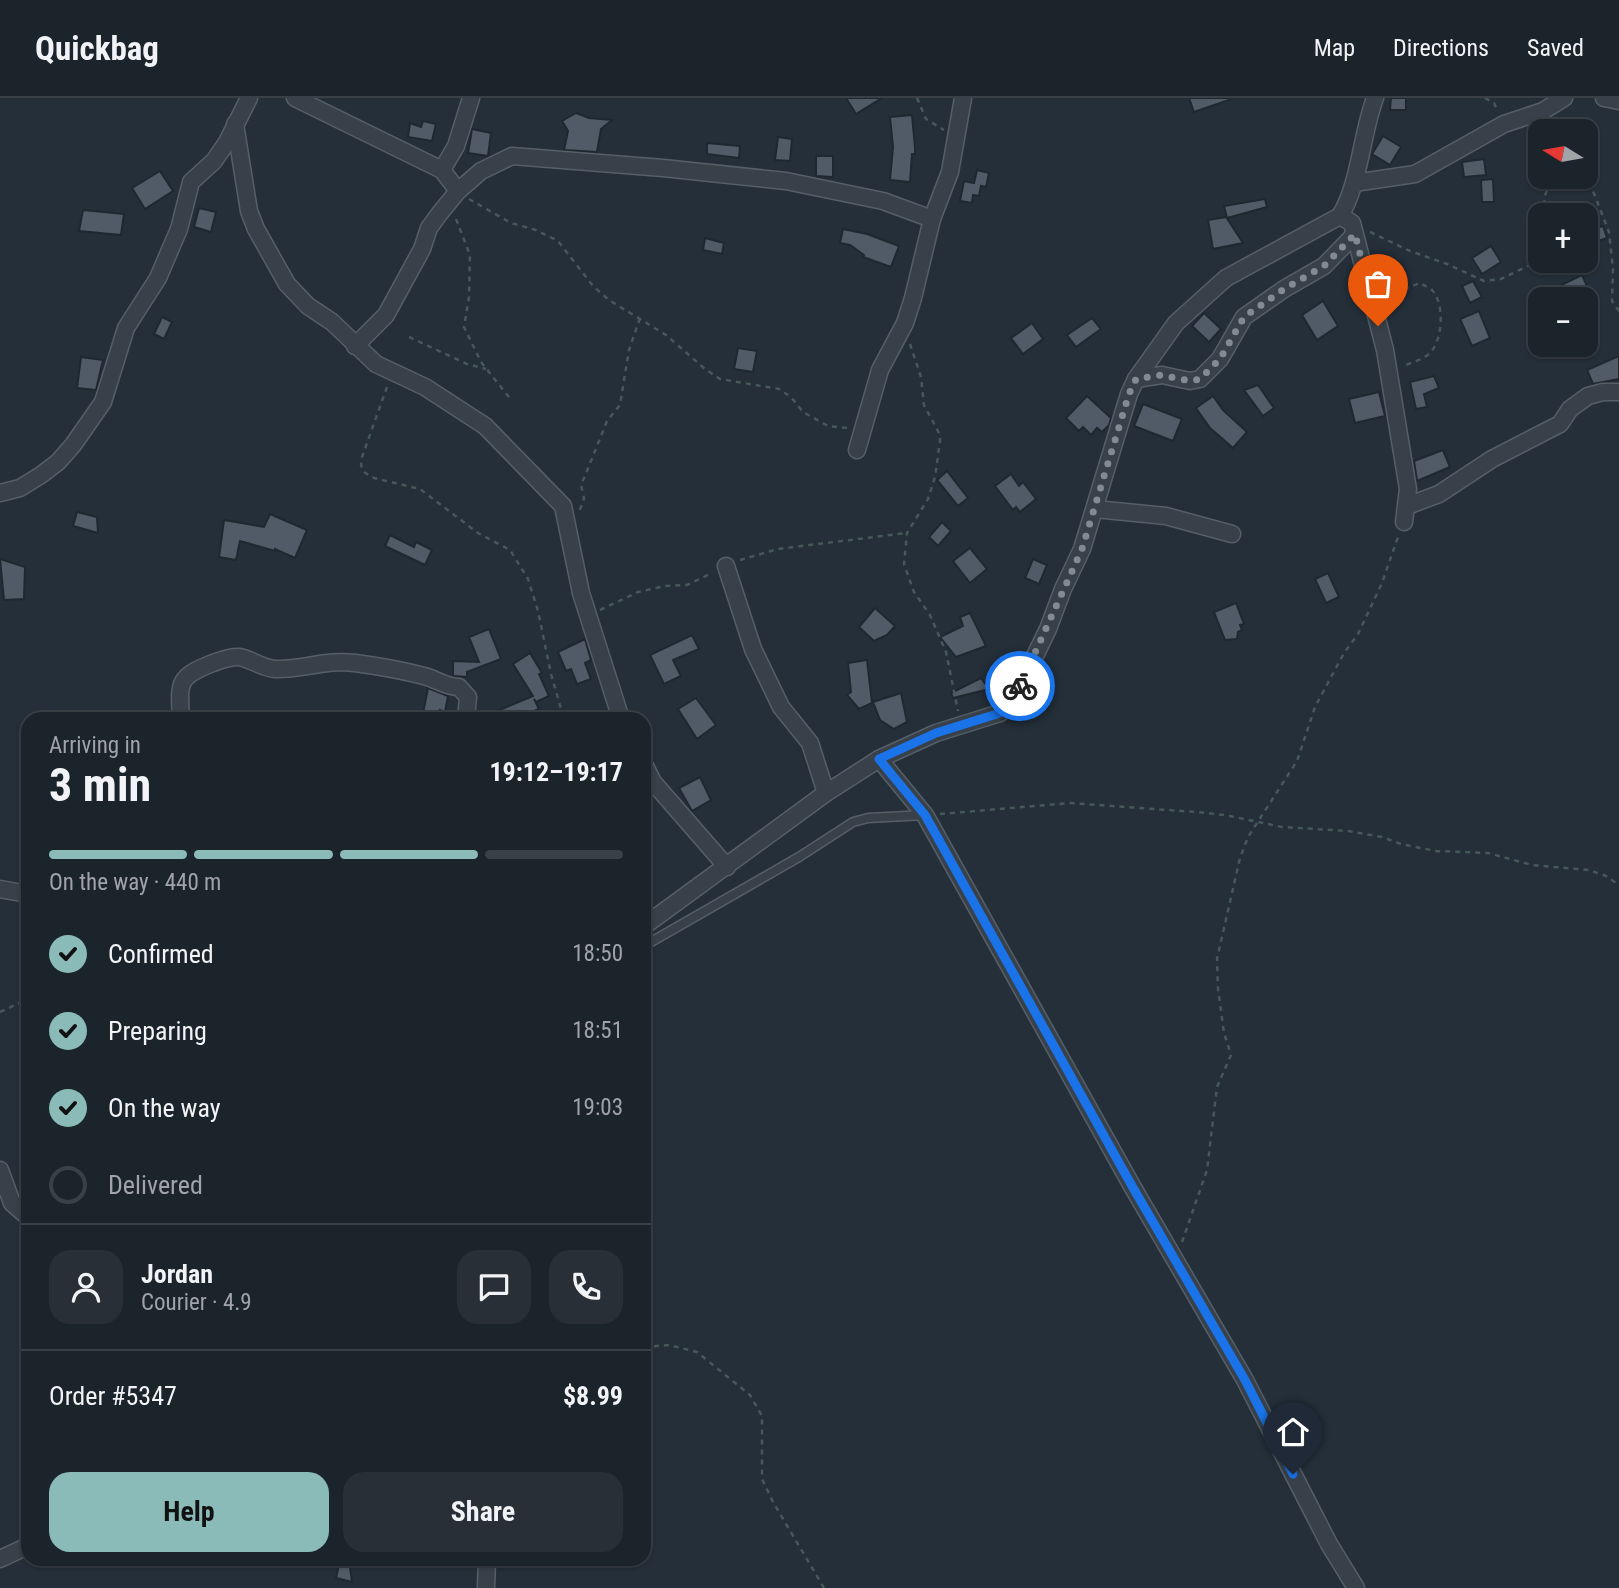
<!DOCTYPE html>
<meta charset="utf-8">
<style>
body{margin:0;font-family:"Roboto Condensed",sans-serif;background:#282f37;color:#f1f3f6;height:100vh;display:flex;flex-direction:column;font-size:26px;white-space:nowrap}
*{box-sizing:border-box;margin:0}
p{font-size:23px;color:#a0a4a9}
.icon{flex:none;width:38px;height:38px;fill:none;stroke:currentColor;stroke-width:2;stroke-linecap:round;stroke-linejoin:round}
.map{position:relative;flex:1;overflow:hidden}
.drawer{position:absolute;left:21px;top:614px;width:630px;height:854px;display:flex;flex-direction:column;background:#1b232b;border-radius:21px;box-shadow:0 2px 5px #0004,0 0 0 2px #394047}
.drawer>*{flex:none}
.needle{width:46px;rotate:281deg}
.controls{position:absolute;left:1528px;top:21px;display:grid;gap:14px}
.controls a{display:grid;place-items:center;width:70px;height:70px;border-radius:14px;background:#1b232b;box-shadow:0 2px 5px #0004,0 0 0 2px #394047;font-size:35px}
.pin{position:absolute;display:grid;place-items:center;width:60px;height:60px;color:#fff;margin:-72px -30px;border-radius:50% 50% 50% 0;rotate:-45deg;box-shadow:0 0 7px #0007}
.pin .icon{rotate:45deg}
.courier{position:absolute;display:grid;place-items:center;width:70px;height:70px;margin:-35px;border:5px solid #1a73e8;border-radius:50%;background:#fff;color:#222;box-shadow:0 2px 9px #0007}
.headline em{font-style:normal;font-weight:700}
.headline div{display:flex;flex-direction:column-reverse}
.headline{display:flex;align-items:center;justify-content:space-between;height:119px;padding:0 28px}
h1{font-size:46px;font-weight:700;line-height:52px}
.bar{display:grid;grid-template-columns:repeat(4,1fr);gap:10px 7px;align-content:center;height:84px;padding:0 28px}
.bar i{height:9px;border-radius:5px;background:#394047}
.bar .selected{background:#8bbbb9}
.bar p{grid-column:span 4}
.line{display:flex;align-items:center;gap:18px;padding:0 28px;border-top:2px solid #394047}
.line div{flex:1}
.round{display:grid;place-items:center;flex:none;width:74px;height:74px;border-radius:21px;background:#282f37}
ol{padding:0 28px;list-style:none}
li{display:flex;align-items:center;gap:21px;height:77px}
li p{margin-inline-start:auto}
li .icon{padding:7px;border-radius:50%;background:#8bbbb9;color:#111;stroke-width:4}
li:last-child{color:#a0a4a9}
li i{width:38px;height:38px;border:4px solid #394047;border-radius:50%}
.primary-button{display:flex;gap:14px;margin-top:auto;padding:14px 28px}
.primary-button a{flex:1;height:80px;border-radius:21px;background:#8bbbb9;color:#111;font-size:28px;font-weight:700;line-height:80px;text-align:center}
.primary-button a+a{background:#282f37;color:#f1f3f6}
header{display:flex;align-items:center;gap:42px;box-sizing:border-box;height:98px;padding:0 35px;background:#1b232b;border-bottom:2px solid #394047}
header strong{font-size:33px}
nav{display:flex;gap:38px;margin-inline-start:auto;font-size:24px}
.map>svg:first-child{display:block}
.building{fill:#505b67;stroke:#1f2831;stroke-width:2}
.lines{fill:none;stroke-linecap:round;stroke-linejoin:round}
.lane-casing{stroke:#565f68;stroke-width:11}
.street-casing{stroke:#565f68;stroke-width:19}
.path{stroke:#46585a;stroke-width:2.5;stroke-dasharray:5 5;stroke-linecap:butt}
.lane{stroke:#38414a;stroke-width:8}
.street{stroke:#38414a;stroke-width:16}
.done{stroke:#818b94;stroke-width:7;stroke-dasharray:0 12.6}
.route{stroke:#1a73e8;stroke-width:9}
</style>
<header>
<strong>Quickbag</strong>
<nav><a>Map</a><a>Directions</a><a>Saved</a></nav>
</header>
<div class="map">
<svg width="1619" height="1490" viewBox="0 0 1619 1490">
<rect width="100%" height="100%" fill="#242f39"/>
<g class="building">
<polygon points="846,0 882,0 856,16"/>
<polygon points="1189,0 1229,0 1229,2 1194,14"/>
<polygon points="1391,0 1406,0 1406,12 1390,12"/>
<polygon points="576,15 589,20 612,22 601,31 597,54 564,52 568,33 562,23"/>
<polygon points="912,17 915,50 915,56 912,56 910,84 890,82 893,49 890,19"/>
<polygon points="423,23 436,26 432,43 408,39 410,25 421,29"/>
<polygon points="472,31 491,35 488,58 468,55"/>
<polygon points="1383,38 1401,49 1390,67 1372,56"/>
<polygon points="778,39 792,41 790,63 775,62"/>
<polygon points="707,45 740,48 739,60 707,56"/>
<polygon points="816,58 833,58 833,79 816,78"/>
<polygon points="1484,61 1486,77 1464,79 1462,64"/>
<polygon points="977,72 989,75 986,89 981,88 979,98 973,97 972,105 960,103 964,83 974,85"/>
<polygon points="160,73 173,93 145,111 132,90"/>
<polygon points="1493,81 1494,104 1482,104 1481,82"/>
<polygon points="1265,101 1267,109 1227,120 1224,108"/>
<polygon points="1588,106 1596,130 1603,128 1607,140 1586,147 1586,107"/>
<polygon points="199,110 216,114 211,134 194,129"/>
<polygon points="83,112 124,116 121,137 79,133"/>
<polygon points="1226,119 1243,145 1213,151 1208,122"/>
<polygon points="843,131 867,136 899,148 891,169 863,159 864,157 850,147 840,145"/>
<polygon points="705,140 724,145 722,156 703,152"/>
<polygon points="1491,148 1501,164 1482,176 1472,160"/>
<polygon points="1582,177 1587,188 1560,201 1555,190"/>
<polygon points="1473,183 1482,199 1470,205 1462,188"/>
<polygon points="1323,203 1338,228 1317,242 1302,217"/>
<polygon points="1479,213 1490,240 1472,248 1460,221"/>
<polygon points="1204,215 1221,231 1209,244 1192,228"/>
<polygon points="162,219 172,224 164,241 154,236"/>
<polygon points="1092,220 1101,231 1076,249 1067,237"/>
<polygon points="1032,225 1043,241 1023,256 1011,240"/>
<polygon points="738,250 757,253 753,274 734,271"/>
<polygon points="1619,258 1619,281 1593,286 1587,272"/>
<polygon points="81,259 103,262 96,292 77,290"/>
<polygon points="1434,278 1439,290 1424,296 1427,309 1416,311 1410,284"/>
<polygon points="1258,287 1274,310 1263,318 1244,292"/>
<polygon points="1379,294 1385,318 1355,325 1349,301"/>
<polygon points="1087,298 1111,320 1109,327 1102,334 1097,330 1091,337 1083,329 1079,333 1066,320"/>
<polygon points="1213,298 1223,312 1247,334 1233,350 1210,330 1196,310"/>
<polygon points="1143,306 1182,321 1173,343 1134,328"/>
<polygon points="1443,352 1450,369 1417,383 1414,363"/>
<polygon points="947,373 968,400 958,408 937,382"/>
<polygon points="1011,376 1019,388 1023,384 1036,401 1020,414 1016,409 1013,412 995,388"/>
<polygon points="77,414 97,419 98,435 73,428"/>
<polygon points="270,416 307,432 295,460 275,451 275,453 240,443 236,462 219,459 224,422 264,429"/>
<polygon points="942,424 951,433 938,448 929,439"/>
<polygon points="390,437 414,449 416,444 432,452 425,467 385,448"/>
<polygon points="970,450 987,471 970,485 953,463"/>
<polygon points="0,461 25,469 24,501 4,502"/>
<polygon points="1033,461 1047,467 1039,486 1025,480"/>
<polygon points="1328,475 1339,499 1326,505 1315,481"/>
<polygon points="1236,505 1244,526 1240,527 1242,532 1238,534 1237,541 1225,542 1214,514"/>
<polygon points="875,510 895,528 887,537 874,543 859,529"/>
<polygon points="970,515 986,548 956,559 940,539 963,528 960,519"/>
<polygon points="489,531 501,561 467,574 467,579 453,578 453,563 479,564 469,539"/>
<polygon points="692,537 699,551 673,562 681,578 664,586 650,557"/>
<polygon points="585,541 591,562 585,565 591,581 577,586 571,571 566,573 558,554"/>
<polygon points="530,555 542,575 539,576 549,598 536,604 534,601 539,611 514,621 478,621 533,598 513,566"/>
<polygon points="867,562 872,605 859,611 847,597 851,594 848,565"/>
<polygon points="981,580 989,591 953,600 951,595"/>
<polygon points="428,590 448,598 445,614 440,612 441,621 422,621"/>
<polygon points="901,595 907,624 894,631 880,622 873,604"/>
<polygon points="696,600 716,627 697,641 678,611"/>
<polygon points="700,679 711,702 692,713 679,690"/>
<polygon points="340,1461 349,1461 352,1484 336,1480"/>
</g>
<g class="lines">
<defs>
<polyline id="lane" points="644,848 799,759 853,724 868,720 925,717"/>
<g id="street">
<polyline points="295,0 442,72 458,93"/>
<polyline points="1604,0 1619,3"/>
<polyline points="235,26 249,113 256,131 287,186 308,208 332,224 376,266 425,289 485,328 563,408 581,495 621,621"/>
<polyline points="442,72 456,48 471,0"/>
<polyline points="1354,85 1415,76 1504,26 1543,13 1564,0"/>
<polyline points="1340,118 1352,125 1385,252 1408,391 1404,424"/>
<polyline points="355,248 386,217 422,151 429,130 440,115 458,93 481,73 512,58 663,70 786,83 883,103 932,121"/>
<polyline points="1136,281 1162,277 1190,283 1200,281 1220,261 1244,219 1284,191 1324,168 1355,136"/>
<polyline points="857,352 880,272 905,225 913,200 932,121 950,74 963,0"/>
<polyline points="0,395 20,390 41,377 58,364 73,347 103,304 126,230 158,180 179,131 191,84 214,63 227,44 249,0"/>
<polyline points="1407,408 1439,396 1492,361 1560,326 1570,311 1588,298 1603,294 1619,294"/>
<polyline points="1095,411 1166,418 1232,436"/>
<polyline points="726,468 753,551 781,609 810,645 826,695"/>
<path d="M181,621C179,584 177,579 213,565C222,562 230,558 239,559C252,561 261,570 275,571C302,572 327,561 355,565C378,568 401,572 424,578C436,581 446,589 459,589L468,599L466,621"/>
<polyline points="879,661 925,717 1132,1088 1245,1282 1329,1446 1356,1490"/>
<polyline points="644,666 653,684 727,769"/>
<polyline points="0,791 28,796"/>
<path d="M644,828L826,695L879,661L936,635L1000,615L1007,609L1017,595L1048,531L1063,491L1082,451L1129,296L1136,281L1176,225L1226,180L1340,118C1360,85 1361,38 1375,0"/>
<polyline points="0,1072 12,1105 28,1119"/>
<polyline points="0,1461 28,1448"/>
<polyline points="486,1490 487,1461"/>
</g>
</defs>
<use href="#lane" class="lane-casing"/>
<use href="#street" class="street-casing"/>
<g class="path">
<polyline points="917,0 926,21 944,32"/>
<polyline points="1485,0 1494,5 1498,14"/>
<polyline points="1554,25 1561,33"/>
<polyline points="1586,75 1609,134 1613,171 1612,203 1619,213"/>
<polyline points="469,101 511,125 536,132 558,143 593,188 609,202 666,237 705,271 720,281 779,291 791,299 803,314 828,328 847,330"/>
<polyline points="1546,117 1544,100 1552,79"/>
<polyline points="456,121 470,157 469,199 464,229 481,264 512,303"/>
<polyline points="1370,134 1410,153 1447,166 1484,183 1501,181 1540,162"/>
<path d="M1385,198L1420,185C1422,187 1428,188 1432,192C1445,206 1443,243 1429,256C1422,262 1412,264 1404,268"/>
<polyline points="409,239 467,266 486,271"/>
<polyline points="910,246 921,279 924,307 940,337 940,343 935,379 928,401 907,435 904,466 914,494 930,517 946,554 958,613"/>
<polyline points="387,289 362,359 361,367 364,374 374,380 420,391 478,435 510,452 528,481 538,513 551,576 564,621"/>
<polyline points="580,412 584,400 581,387 587,373 607,323 620,307 629,252 640,220"/>
<polyline points="740,462 778,451 906,435"/>
<polyline points="600,512 638,494 665,488 687,487 712,475"/>
<polyline points="940,716 1070,705 1196,714 1225,717 1282,729 1348,733 1382,739 1401,746 1436,753 1488,755 1532,767 1589,772 1606,778 1619,787"/>
<polyline points="0,914 28,901"/>
<polyline points="1182,1144 1207,1072 1217,989 1231,957 1224,935 1218,891 1217,861 1240,760 1248,739 1297,663 1315,609 1344,555 1358,536 1382,485 1398,439"/>
<polyline points="644,1249 669,1247 697,1254 750,1297 762,1318 762,1381 773,1404 824,1490"/>
<polyline points="644,1435 651,1435"/>
</g>
<use href="#lane" class="lane"/>
<use href="#street" class="street"/>
</g>
<g class="lines">
<polyline class="done" points="1020,588 1082,451 1129,296 1136,281 1162,277 1190,283 1200,281 1220,261 1244,219 1284,191 1324,168 1355,136 1378,228"/>
<polyline class="route" points="1020,588 1013,603 1000,615 936,635 879,661 925,717 1132,1088 1245,1282 1293,1376"/>
</g>
</svg>
<div class="controls">
<a><svg class="needle" viewBox="-14 -14 28 28"><path d="M0-13l5 13h-10z" fill="#e53935"/><path d="M0 13l5-13h-10z" fill="#a0a4a9"/></svg></a>
<a>+</a>
<a>−</a>
</div>
<div class="pin" style="left:1378px;top:228px;background:#ea580c"><svg class="icon" aria-label="bag" viewBox="0 0 24 24"><path d="M5 8h14l-1 12H6zM9 8a3 3 0 0 1 6 0"/></svg></div>
<div class="pin" style="left:1293px;top:1376px;background:#1f2937"><svg class="icon" aria-label="home" viewBox="0 0 24 24"><path d="M3 11l9-7 9 7M6 9v11h12V9"/></svg></div>
<div class="courier" style="left:1020px;top:588px"><svg class="icon" aria-label="bike" viewBox="0 0 24 24"><circle cx="6" cy="16" r="4"/><circle cx="18" cy="16" r="4"/><path d="M6 16l4-8h5l3 8M10 8l3 8H6M13 5h3"/></svg></div>
<section class="drawer">
<div class="headline"><div><h1>3 min</h1><p>Arriving in</p></div><em>19:12–19:17</em></div>
<div class="bar"><i class="selected"></i><i class="selected"></i><i class="selected"></i><i></i><p>On the way · 440 m</p></div>
<ol>
<li><svg class="icon" aria-label="check" viewBox="0 0 24 24"><path d="M5 12l5 5 9-10"/></svg>Confirmed<p>18:50</p></li>
<li><svg class="icon" aria-label="check" viewBox="0 0 24 24"><path d="M5 12l5 5 9-10"/></svg>Preparing<p>18:51</p></li>
<li><svg class="icon" aria-label="check" viewBox="0 0 24 24"><path d="M5 12l5 5 9-10"/></svg>On the way<p>19:03</p></li>
<li><i></i>Delivered</li>
</ol>
<div class="line" style="height:126px"><a class="round"><svg class="icon" aria-label="person" viewBox="0 0 24 24"><circle cx="12" cy="8" r="4"/><path d="M4 21q1-7 8-7t8 7"/></svg></a><div><b>Jordan</b><p>Courier · 4.9</p></div><a class="round"><svg class="icon" aria-label="chat" viewBox="0 0 24 24"><path d="M4 5h16v11H9l-5 4z"/></svg></a><a class="round"><svg class="icon" aria-label="phone" viewBox="0 0 24 24"><path d="M5 4h4l2 5-3 2q2 4 5 5l2-3 5 2v4C11 20 4 13 5 4z"/></svg></a></div>
<div class="line" style="height:91px"><div>Order #5347</div><b>$8.99</b></div>
<div class="primary-button"><a>Help</a><a>Share</a></div>
</section>
</div>
